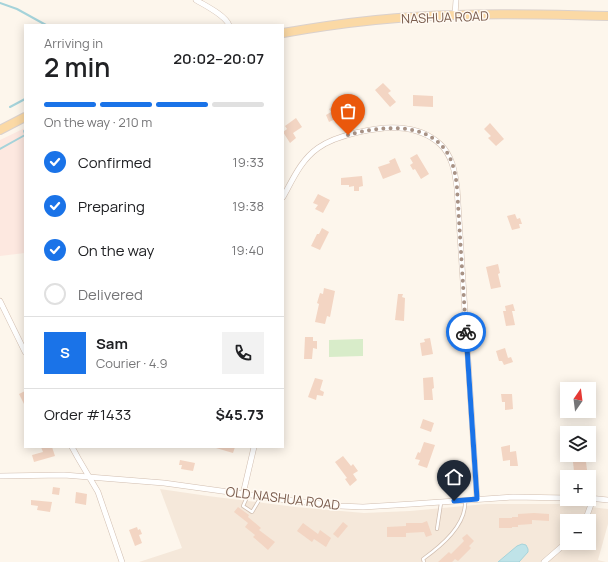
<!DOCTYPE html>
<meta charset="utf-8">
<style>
body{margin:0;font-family:Manrope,sans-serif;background:#f2f2f2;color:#202124;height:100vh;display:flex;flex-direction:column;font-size:15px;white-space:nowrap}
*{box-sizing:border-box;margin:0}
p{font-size:13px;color:#757577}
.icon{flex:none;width:22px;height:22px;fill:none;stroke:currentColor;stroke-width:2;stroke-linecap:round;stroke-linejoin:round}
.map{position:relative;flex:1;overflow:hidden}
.sheet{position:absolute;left:24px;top:24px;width:260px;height:424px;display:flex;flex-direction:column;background:#fff;border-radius:0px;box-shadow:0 2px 10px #0003}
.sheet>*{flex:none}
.needle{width:26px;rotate:14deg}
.buttons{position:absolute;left:560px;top:382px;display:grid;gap:8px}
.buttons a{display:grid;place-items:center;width:36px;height:36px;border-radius:0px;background:#fff;box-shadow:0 2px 10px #0003;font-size:20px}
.pin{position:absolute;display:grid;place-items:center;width:34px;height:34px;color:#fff;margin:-41px -17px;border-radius:50% 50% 50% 0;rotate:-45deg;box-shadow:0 0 4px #0007}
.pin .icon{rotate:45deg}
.courier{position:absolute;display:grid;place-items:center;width:40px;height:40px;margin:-20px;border:3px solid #1a73e8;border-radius:50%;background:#fff;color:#222;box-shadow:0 1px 5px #0007}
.overview em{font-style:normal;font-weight:600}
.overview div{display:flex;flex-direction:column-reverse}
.overview{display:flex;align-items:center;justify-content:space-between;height:68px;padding:0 20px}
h1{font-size:26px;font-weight:600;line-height:30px}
.bar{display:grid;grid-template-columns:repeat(4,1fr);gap:6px 4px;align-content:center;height:48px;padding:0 20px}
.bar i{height:5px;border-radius:3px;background:#e0e0e0}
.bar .active{background:#1a73e8}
.bar p{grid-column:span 4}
.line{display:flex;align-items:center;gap:10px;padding:0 20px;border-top:1px solid #e0e0e0}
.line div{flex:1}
.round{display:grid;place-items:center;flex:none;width:42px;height:42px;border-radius:0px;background:#f2f2f2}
ol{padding:0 20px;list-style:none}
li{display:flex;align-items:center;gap:12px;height:44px}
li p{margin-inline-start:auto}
li .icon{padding:4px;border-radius:50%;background:#1a73e8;color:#fff;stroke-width:4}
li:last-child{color:#757577}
li i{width:22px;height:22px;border:2px solid #e0e0e0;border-radius:50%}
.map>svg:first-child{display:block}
.residential{fill:#f5e8da;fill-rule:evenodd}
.commercial{fill:#fde8e0}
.green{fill:#d8ecc9}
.water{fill:#bfe3e8;stroke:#a5d3da}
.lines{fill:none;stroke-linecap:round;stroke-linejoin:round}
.stream{stroke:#a5d3da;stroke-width:2}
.building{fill:#f3d5c3}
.service-casing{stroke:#d1beb0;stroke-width:4}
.minor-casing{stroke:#d1beb0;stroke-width:6}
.primary-casing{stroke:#dad1cd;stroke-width:10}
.service{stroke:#fff;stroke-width:2.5}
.minor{stroke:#fff;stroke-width:5}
.primary{stroke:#fbd9a5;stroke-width:8}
.done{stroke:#a89285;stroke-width:4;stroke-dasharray:0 7.2}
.route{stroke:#1a73e8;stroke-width:5}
.labels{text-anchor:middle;stroke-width:3;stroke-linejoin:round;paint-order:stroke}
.street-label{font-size:13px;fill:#7a5c4d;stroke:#fffaf3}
</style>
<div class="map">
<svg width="608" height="562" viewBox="0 0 608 562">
<rect width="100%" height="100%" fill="#fdf6ec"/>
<path class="residential" d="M160,489L208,496L295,507L364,513L410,511L486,504H565L608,509V524L598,560L606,562H139L182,548ZM567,521H589V543H567Z"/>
<polygon class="commercial" points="25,128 25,253 0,256 0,140"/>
<polygon class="green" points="363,339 363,356 329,357 329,340"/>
<polygon class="water" points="522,544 526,545 528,549 528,552 519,562 498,562 517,546"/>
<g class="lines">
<g class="stream">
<polyline points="0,3 17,9 46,25"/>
<polyline points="10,107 25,99"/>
<polyline points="24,131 25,134"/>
<polyline points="0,149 25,135"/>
</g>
</g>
<g class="building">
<polygon points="383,83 391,91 388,93 396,102 390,107 375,90"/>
<polygon points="413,95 433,96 433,107 413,106"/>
<polygon points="344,105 348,113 329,122 326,115 331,112 329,109 334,106 336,110"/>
<polygon points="296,118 302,127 293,133 296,138 290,143 283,132 287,129 285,126"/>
<polygon points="490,123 504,139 496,146 488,138 491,136 484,129"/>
<polygon points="417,154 429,174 421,179 415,169 413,170 410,165 413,163 410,158"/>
<polygon points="395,158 401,172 383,179 378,167 390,163 389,161"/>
<polygon points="362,176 363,186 359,187 359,191 354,191 354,186 349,187 349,185 341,185 341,178"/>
<polygon points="318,194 330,200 323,213 315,209 318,205 313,203"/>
<polygon points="515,214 517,219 520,218 522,224 519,224 520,228 512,230 507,216"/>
<polygon points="322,228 329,232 320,250 311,246 317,234 319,234"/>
<polygon points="498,264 500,273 498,274 501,287 491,289 486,267"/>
<polygon points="324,288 335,291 330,317 327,316 325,324 315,322 319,304 317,303 320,293 323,294"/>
<polygon points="398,294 403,294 402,297 405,298 404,321 395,320"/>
<polygon points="513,304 515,311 512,311 515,325 506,326 503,311 506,311 505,306"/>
<polygon points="305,337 313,337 313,341 317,341 317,349 313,348 312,359 304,359"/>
<polygon points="430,338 433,354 422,356 420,343 425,342 424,339"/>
<polygon points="505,348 508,358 511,357 513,362 504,365 502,361 499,361 496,351"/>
<polygon points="433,377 434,388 432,389 433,400 424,400 423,378"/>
<polygon points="315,378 323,380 320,390 324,392 323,396 317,395 316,400 308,397"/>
<polygon points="25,391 25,406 19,394"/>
<polygon points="501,394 512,394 513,409 505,410 505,402 502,402"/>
<polygon points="423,419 434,423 431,432 420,428"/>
<polygon points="424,442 435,445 427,468 418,465 420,460 415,459 418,452 420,453"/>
<polygon points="510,445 510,452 516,451 518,466 510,466 510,460 503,461 501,447"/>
<polygon points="41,447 52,447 55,456 34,462 32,455 43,452"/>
<polygon points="216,447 235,447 233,453 216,448"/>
<polygon points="343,456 351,466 353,464 358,471 353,474 357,480 350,486 345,479 347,478 335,462"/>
<polygon points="180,460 195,463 193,471 181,469 182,465 179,465"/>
<polygon points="573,462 586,462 587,470 574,471"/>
<polygon points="53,487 60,488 59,495 52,494"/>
<polygon points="76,492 87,494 86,505 75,503"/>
<polygon points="31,500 52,502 50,512 37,510 38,506 31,505"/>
<polygon points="238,507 249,515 248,517 261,528 259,530 275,542 268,550 253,537 255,535 245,527 248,523 234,512"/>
<polygon points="534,513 549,514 549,521 532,520 532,524 518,525 518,527 512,527 512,528 499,528 499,518 512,518 512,517 518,517 518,514"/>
<polygon points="427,521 432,535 426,537 424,532 406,533 406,537 387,537 387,527 406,526 406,523 422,523"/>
<polygon points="343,522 348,526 338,538 333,534"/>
<polygon points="303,523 318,534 320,530 331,538 326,547 314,539 312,542 297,531"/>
<polygon points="137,527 138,530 140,529 142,534 139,535 142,543 135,546 129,530"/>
<polygon points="467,534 474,541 469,546 471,548 458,561 455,559 452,562 438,562 449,552 451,554 464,541 462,538"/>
</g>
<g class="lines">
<defs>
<g id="service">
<polyline points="248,495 243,506 252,512 261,497"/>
<polyline points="437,529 441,503"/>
<path d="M424,562L423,559C441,546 467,525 465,500"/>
</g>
<g id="minor">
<path d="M196,0C206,6 225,15 229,25"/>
<polyline points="455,15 456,0"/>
<path d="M283,197C293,179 301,160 318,148C336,135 378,126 400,128C414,129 429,134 440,144C452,155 455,172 457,188L477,499"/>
<polyline points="0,301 25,352"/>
<polyline points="72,447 78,458 98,492 122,562"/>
<polyline points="0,476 64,475 164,483 286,500 340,506 363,507 412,504 513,497 567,498"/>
<polyline points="243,494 254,447"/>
<polyline points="589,498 608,500"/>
<polyline points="585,521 593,499"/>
<polyline points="544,562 567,542"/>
</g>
<g id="primary">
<path d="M283,33C340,23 398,16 456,15C506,13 557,15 608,16"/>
<polyline points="0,130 25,117"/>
</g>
</defs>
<use href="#service" class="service-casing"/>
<use href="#minor" class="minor-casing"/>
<use href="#primary" class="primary-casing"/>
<use href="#service" class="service"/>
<use href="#minor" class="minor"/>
<use href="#primary" class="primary"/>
</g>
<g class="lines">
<path class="done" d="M348,135C380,126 430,120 449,156C454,166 456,177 457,188L466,332"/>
<polyline class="route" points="454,501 477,499 466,332"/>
</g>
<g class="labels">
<g class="street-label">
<text transform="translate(445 17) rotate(-2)" y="5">NASHUA ROAD</text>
<text transform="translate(283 498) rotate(7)" y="5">OLD NASHUA ROAD</text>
</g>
</g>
</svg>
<div class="buttons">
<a><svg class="needle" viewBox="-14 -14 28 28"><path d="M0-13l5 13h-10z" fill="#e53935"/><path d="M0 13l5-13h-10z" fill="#757577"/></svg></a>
<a><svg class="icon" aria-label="layers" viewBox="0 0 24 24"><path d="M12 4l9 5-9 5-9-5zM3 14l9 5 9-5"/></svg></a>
<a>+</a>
<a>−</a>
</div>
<div class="pin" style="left:348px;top:135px;background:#ea580c"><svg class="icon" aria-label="bag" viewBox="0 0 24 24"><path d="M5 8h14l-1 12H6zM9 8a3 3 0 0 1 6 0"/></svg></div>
<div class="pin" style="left:454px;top:501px;background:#1f2937"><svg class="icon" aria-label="home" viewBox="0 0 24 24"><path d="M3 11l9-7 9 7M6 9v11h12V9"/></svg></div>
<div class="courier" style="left:466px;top:332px"><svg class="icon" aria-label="bike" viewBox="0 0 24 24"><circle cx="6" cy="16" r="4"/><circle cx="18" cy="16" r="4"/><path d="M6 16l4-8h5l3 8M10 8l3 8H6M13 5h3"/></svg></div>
<section class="sheet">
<div class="overview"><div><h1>2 min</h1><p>Arriving in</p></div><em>20:02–20:07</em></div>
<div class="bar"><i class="active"></i><i class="active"></i><i class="active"></i><i></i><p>On the way · 210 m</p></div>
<ol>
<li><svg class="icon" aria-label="check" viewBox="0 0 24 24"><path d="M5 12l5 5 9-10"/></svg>Confirmed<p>19:33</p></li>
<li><svg class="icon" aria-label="check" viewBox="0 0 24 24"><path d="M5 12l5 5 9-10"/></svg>Preparing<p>19:38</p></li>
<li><svg class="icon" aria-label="check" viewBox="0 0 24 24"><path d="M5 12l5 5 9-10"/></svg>On the way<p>19:40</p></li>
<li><i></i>Delivered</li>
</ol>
<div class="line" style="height:72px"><b class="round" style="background:#1a73e8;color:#fff">S</b><div><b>Sam</b><p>Courier · 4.9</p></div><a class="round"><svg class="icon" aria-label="phone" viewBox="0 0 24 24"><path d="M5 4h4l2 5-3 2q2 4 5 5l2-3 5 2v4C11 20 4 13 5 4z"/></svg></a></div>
<div class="line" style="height:52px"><div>Order #1433</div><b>$45.73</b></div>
</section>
</div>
